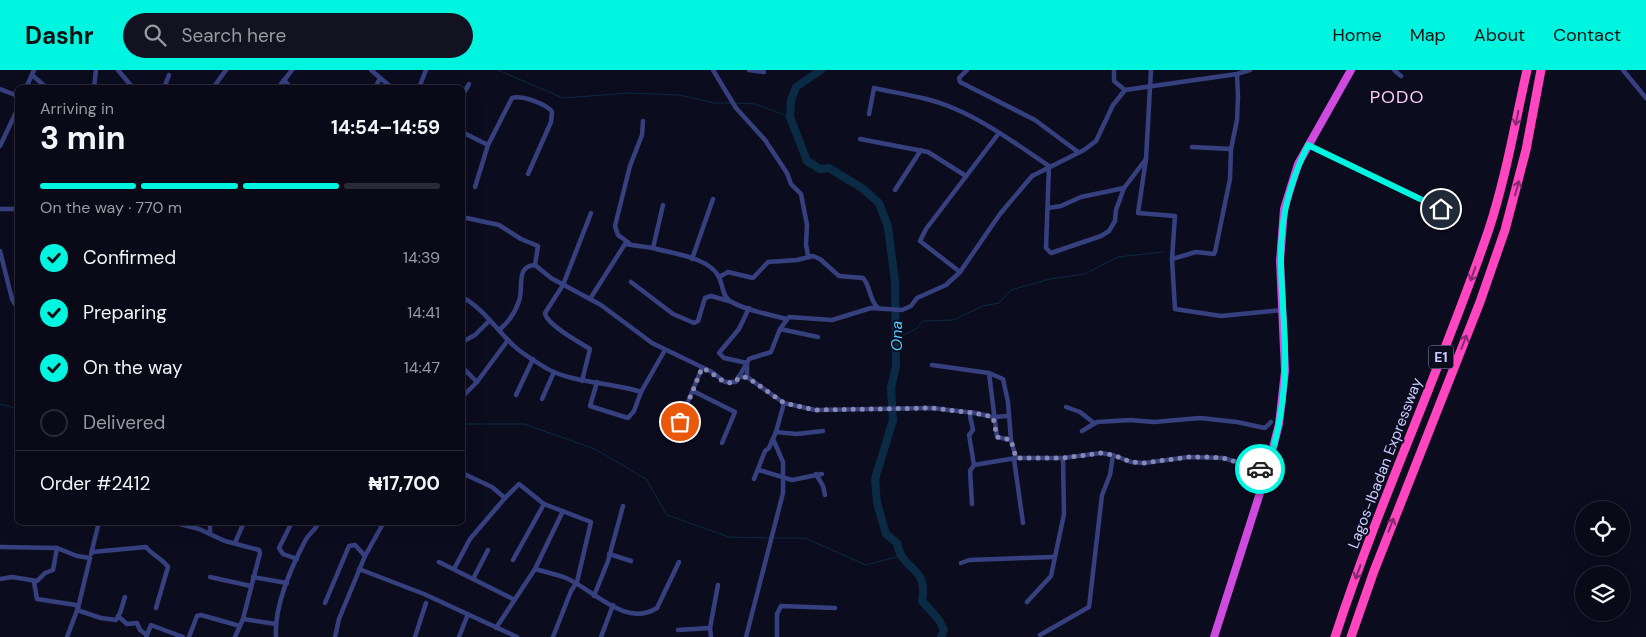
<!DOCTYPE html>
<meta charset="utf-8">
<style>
body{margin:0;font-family:"DM Sans",sans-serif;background:#121220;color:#f1f3f6;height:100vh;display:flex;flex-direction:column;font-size:19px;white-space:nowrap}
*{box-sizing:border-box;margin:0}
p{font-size:16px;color:#999aa1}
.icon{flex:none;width:28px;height:28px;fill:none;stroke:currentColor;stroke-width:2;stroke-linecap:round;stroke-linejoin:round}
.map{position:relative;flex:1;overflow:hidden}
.side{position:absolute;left:15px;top:15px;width:450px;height:440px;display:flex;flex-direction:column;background:#090917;border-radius:8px;box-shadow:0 5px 20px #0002,0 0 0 1px #292a36}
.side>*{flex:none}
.tools{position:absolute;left:1575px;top:431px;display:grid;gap:10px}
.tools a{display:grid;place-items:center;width:55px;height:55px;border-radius:50%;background:#090917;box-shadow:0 5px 20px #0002,0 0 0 1px #292a36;font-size:25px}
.pin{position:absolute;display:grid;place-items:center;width:42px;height:42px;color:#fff;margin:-21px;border:2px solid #fff;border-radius:50%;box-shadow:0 1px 5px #0007}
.courier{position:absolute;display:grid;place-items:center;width:50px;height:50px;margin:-25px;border:4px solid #00f5e1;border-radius:50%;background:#fff;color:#222;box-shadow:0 1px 6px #0007}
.summary em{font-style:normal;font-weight:700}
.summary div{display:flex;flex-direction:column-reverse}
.summary{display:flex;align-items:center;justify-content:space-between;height:85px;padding:0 25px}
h1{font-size:32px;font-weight:700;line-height:38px}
.bar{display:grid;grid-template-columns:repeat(4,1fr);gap:8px 5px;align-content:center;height:60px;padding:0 25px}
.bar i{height:6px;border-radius:4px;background:#292a36}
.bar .current{background:#00f5e1}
.bar p{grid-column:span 4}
.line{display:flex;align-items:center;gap:12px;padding:0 25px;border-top:1px solid #292a36}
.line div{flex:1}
ol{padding:0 25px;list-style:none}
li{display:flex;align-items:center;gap:15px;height:55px}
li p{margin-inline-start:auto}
li .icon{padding:5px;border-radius:50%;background:#00f5e1;color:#111;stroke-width:4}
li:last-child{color:#999aa1}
li i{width:28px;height:28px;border:2px solid #292a36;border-radius:50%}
header{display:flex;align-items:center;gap:30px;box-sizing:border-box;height:70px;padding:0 25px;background:#00f5e1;color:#111}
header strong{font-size:24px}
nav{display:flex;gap:28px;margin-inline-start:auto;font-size:18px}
.search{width:350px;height:45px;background:#121220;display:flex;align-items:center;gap:12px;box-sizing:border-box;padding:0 18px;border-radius:28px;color:#999aa1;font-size:19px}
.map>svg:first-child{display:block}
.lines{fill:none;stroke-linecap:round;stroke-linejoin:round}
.stream{stroke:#0b2b44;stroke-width:1}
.river{stroke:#0b2b44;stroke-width:8}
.minor{stroke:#36407f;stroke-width:4.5}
.trunk{stroke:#cf4bdf;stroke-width:8}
.motorway{stroke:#ff45bf;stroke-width:9}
.oneway{stroke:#86286f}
.done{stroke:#8889b1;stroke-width:5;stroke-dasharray:0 9}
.route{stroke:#00f5e1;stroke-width:6}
.labels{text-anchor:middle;stroke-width:4;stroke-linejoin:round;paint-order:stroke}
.shield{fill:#0c0c1f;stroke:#9193bc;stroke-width:1}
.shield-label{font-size:14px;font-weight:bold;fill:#cacdff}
.street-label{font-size:15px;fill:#cacdff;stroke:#0c0c1f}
.water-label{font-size:16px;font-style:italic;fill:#58cfff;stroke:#0c0c1f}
.quarter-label{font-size:18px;letter-spacing:1px;fill:#ffccf5;stroke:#0c0c1f}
</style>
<header>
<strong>Dashr</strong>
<div class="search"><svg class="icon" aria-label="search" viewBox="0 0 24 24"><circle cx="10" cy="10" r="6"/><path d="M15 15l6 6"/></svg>Search here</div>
<nav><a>Home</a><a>Map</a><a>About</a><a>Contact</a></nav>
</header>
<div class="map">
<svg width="1646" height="567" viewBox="0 0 1646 567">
<rect width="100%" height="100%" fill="#0c0c1f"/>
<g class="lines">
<g class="stream">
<polyline points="498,0 563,28 629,23 679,25 715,33 730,33"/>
<polyline points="734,33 755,34 790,47"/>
<polyline points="897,268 916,259 923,251 953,250 983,236 999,233 1011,220 1050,209 1085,204 1118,187 1162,182"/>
<polyline points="0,334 18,339"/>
<polyline points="462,354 524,354 595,379 646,409 667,445 729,467 770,468"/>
<polyline points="774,468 805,468 866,495 900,486"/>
</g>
<path class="river" d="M821,0L796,17L791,30L790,47L807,91L820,99L829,98L862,118L879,133L888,157L895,211L896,296L891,318L893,350L875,409L877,433L886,464L897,473C902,502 929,496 922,531L939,550L944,560L941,567"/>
<g class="minor">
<polyline points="118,0 133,18"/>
<polyline points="371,0 392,18"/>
<polyline points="713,0 736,38 765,70 787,103 791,114 801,124 807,155 806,175 808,185"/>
<polyline points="749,0 764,2"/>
<polyline points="967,0 959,8 960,12 1035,50 1078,82"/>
<polyline points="1114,0 1114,11 1125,20"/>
<polyline points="1394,0 1401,6"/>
<polyline points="1623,0 1646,28"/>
<polyline points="1237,4 1238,27 1237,50 1231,79 1230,109 1215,182 1214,184 1196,182 1172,189 1175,239 1221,246 1282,240"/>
<polyline points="32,5 47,18"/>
<polyline points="284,10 291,18"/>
<polyline points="26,18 34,0"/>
<polyline points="94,18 96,0"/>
<polyline points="164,18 169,5"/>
<polyline points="213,18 226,0"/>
<polyline points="278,18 292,0"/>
<polyline points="375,18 380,8"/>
<polyline points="419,18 426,0"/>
<polyline points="0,19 18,26"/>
<polyline points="462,26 469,14"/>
<path d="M869,44L874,18C900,24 928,27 953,38C987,52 1019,76 1049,96L1046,178L1051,183L1101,166L1109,161L1115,151L1116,140L1124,118L1146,89L1151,0"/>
<polyline points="462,62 488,75 475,117"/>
<polyline points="860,69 928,82 966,106"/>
<path d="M488,75L512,28C522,25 547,34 552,42L551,52L528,104"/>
<polyline points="1308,75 1441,139"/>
<polyline points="0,76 18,38"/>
<polyline points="1192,77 1231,79"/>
<polyline points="1146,89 1138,143 1175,146 1172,189"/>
<polyline points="895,120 921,80"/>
<path d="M663,135L653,178C673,184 709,187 719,207C723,215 722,226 730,231C746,241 769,244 786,249"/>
<polyline points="1048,138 1061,136 1081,127 1124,118"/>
<polyline points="0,139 18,139"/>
<polyline points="462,147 499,155 521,169 538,176 535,195"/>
<polyline points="629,173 618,165 615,156 630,96 642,65 643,51"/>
<polyline points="0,181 12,229 18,239"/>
<polyline points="692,189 713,129"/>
<polyline points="535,195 551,208 601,235 652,273 712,302 725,312 736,312 749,289 771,282 780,259 789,247 832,250 871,238 902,240 911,236 917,228 946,215 960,202 1000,144 1032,106 1084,80 1096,71 1113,35 1125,20 1237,4 1250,0"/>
<polyline points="960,202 920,171 926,159 999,63"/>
<path d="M719,207L728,202L753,208L768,192L797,190L813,186L820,189L839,206L863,208C871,217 869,230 878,238"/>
<polyline points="631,212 673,244 694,253 698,251 705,228 711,226 729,231"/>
<path d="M462,227C483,238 496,259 513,275C521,283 532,289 541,295C566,313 611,312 641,322"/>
<polyline points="590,229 625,174 653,178"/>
<polyline points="780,259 818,267"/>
<path d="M499,260C509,252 515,243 519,231C524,218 515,196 535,195"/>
<polyline points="462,272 475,265 490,250"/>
<polyline points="932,295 989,303 1003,309 1008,332 1011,370 1016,388"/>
<polyline points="462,297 477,312 508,270"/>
<polyline points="989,303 997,367 1011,370"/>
<polyline points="738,307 747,307 784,333 815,340 932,338 975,343 993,347 1008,346"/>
<polyline points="747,307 747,293 724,288 719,283 739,259 749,238"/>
<path d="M582,311L590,279C580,273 546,254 545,243L563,215L591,143"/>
<polyline points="597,312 590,336 628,348 634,341 641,322 665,280"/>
<polyline points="693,321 735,342 722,373"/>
<polyline points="516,325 533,289"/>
<polyline points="462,327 477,312"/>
<polyline points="542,329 554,302"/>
<polyline points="1066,337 1080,342 1094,353"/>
<polyline points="972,342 970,346 973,360 969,365 974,395 970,401 972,434"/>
<polyline points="1082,361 1097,352 1130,350 1154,352 1200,348 1237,352 1265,358 1271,352"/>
<polyline points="776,362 797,364 823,361"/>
<polyline points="673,367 702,298"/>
<polyline points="1014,389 1023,453"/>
<polyline points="974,395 1016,388 1063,388 1101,383 1113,385 1131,392 1144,393 1189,387 1223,388 1267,401"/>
<polyline points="759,400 792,410 822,404"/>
<polyline points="462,403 492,417 505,428 519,414 544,434 591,452 577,512 571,521 553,567"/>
<polyline points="816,404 823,416 825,425"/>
<polyline points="754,409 765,381 769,378 776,362 784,333"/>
<polyline points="172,452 199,459 225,471 259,480 260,483 243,549 235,567"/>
<polyline points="292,452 279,478 283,484 297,489"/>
<polyline points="210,464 210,452"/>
<polyline points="235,473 244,452"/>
<polyline points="0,477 57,478"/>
<path d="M92,482L146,477C152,485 163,489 168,497L156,538"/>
<polyline points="91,484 99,452"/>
<polyline points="609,484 631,491"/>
<polyline points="513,490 544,434"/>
<polyline points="439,492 513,529"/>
<polyline points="961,493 969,490 1053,487"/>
<polyline points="359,499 424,524 517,567"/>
<polyline points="454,499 470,469 505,428"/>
<polyline points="535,499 563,441"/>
<polyline points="210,507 251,516"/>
<polyline points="253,507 287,513"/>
<polyline points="0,509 12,507 37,511 45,503 53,500 57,478 77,486 90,488 78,538 67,567"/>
<polyline points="473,509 488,480"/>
<polyline points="34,512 37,529 76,535 78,538"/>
<polyline points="594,526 608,491 623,436"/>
<polyline points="1027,532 1051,506 1064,444 1063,388"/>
<polyline points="325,533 349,476 355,475 365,486"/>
<polyline points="77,540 101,548 116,550 120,543 125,527"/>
<polyline points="118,546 127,554 137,553 140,560 147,565"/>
<polyline points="243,549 276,554"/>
<path d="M496,558L535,499C545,502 556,504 566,508C594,520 625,558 657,538L679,492"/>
<polyline points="710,558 718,515"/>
<polyline points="678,560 710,558 711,567"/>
<polyline points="1040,565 1089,537 1102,425 1110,405 1113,385"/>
<polyline points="146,567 151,555 183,567"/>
<polyline points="189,567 197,546 201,545 240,556"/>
<path d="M276,567C274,535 291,498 305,471C309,463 316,460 319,452"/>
<polyline points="335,567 339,549 365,486 384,452"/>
<polyline points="415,567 426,533"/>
<polyline points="459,567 468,544"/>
<polyline points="601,567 613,535"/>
<polyline points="746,567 783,423 783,392 773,369"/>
<polyline points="777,567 777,544 781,536 835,538"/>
</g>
<polyline class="trunk" points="1214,567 1267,401 1279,354 1285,301 1280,191 1284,139 1298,94 1351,0"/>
<g class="motorway">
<path d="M1335,567C1380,429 1442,297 1489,159C1506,107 1515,53 1527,0"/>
<polyline points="1351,567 1374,501 1480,232 1505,160 1526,80 1541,0"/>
</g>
</g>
<defs><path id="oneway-shaft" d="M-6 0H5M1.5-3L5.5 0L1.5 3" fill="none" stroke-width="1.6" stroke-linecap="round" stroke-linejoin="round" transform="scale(1.25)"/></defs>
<g class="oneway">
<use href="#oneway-shaft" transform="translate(1517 48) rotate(101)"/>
<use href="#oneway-shaft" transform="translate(1517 118) rotate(-75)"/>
<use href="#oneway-shaft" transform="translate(1473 204) rotate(109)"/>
<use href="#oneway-shaft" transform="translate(1464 272) rotate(-69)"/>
<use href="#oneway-shaft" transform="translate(1391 455) rotate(-69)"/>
<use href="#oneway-shaft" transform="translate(1358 502) rotate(110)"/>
</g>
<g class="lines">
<path class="done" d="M680,352L702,298C714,302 722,316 736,312L738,308L747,307L784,333L815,340L932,338L974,343L993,347L997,367L1011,370L1016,388H1063L1101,383L1113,385L1131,392L1144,393L1189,387H1206L1223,388L1260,399"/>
<path class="route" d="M1260,399L1267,401C1279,362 1286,322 1285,281C1283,198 1269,154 1308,75L1441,139"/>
</g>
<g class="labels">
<rect class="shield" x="1428.5" y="275.5" width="25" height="23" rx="4"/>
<g class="shield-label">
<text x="1441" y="292">E1</text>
</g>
<g class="street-label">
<text transform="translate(1385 393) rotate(-69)" y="5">Lagos-Ibadan Expressway</text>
</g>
<g class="water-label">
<text transform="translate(896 266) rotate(-90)" y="6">Ona</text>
</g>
<g class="quarter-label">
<text x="1397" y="33">PODO</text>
</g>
</g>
</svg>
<div class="tools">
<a><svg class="icon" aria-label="locate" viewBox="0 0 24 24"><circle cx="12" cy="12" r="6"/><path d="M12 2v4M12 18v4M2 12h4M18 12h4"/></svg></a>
<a><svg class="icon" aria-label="layers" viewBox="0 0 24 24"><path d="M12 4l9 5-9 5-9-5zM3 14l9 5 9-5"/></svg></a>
</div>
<div class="pin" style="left:680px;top:352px;background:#ea580c"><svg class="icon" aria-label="bag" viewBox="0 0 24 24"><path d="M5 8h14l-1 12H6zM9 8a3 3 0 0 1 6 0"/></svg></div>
<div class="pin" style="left:1441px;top:139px;background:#1f2937"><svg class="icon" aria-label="home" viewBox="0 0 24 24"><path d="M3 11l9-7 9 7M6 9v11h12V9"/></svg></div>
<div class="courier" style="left:1260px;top:399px"><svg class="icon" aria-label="car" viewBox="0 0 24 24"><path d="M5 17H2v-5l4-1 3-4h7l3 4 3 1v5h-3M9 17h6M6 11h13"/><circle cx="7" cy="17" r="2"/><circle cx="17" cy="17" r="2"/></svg></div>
<section class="side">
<div class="summary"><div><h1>3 min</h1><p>Arriving in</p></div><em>14:54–14:59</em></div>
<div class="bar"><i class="current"></i><i class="current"></i><i class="current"></i><i></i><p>On the way · 770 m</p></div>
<ol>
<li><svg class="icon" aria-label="check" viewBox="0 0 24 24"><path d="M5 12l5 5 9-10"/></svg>Confirmed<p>14:39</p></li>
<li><svg class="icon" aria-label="check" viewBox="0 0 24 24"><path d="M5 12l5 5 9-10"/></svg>Preparing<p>14:41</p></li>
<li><svg class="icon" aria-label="check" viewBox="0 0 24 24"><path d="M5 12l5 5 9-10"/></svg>On the way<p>14:47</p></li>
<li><i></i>Delivered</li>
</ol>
<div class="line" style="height:65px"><div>Order #2412</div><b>₦17,700</b></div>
</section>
</div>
